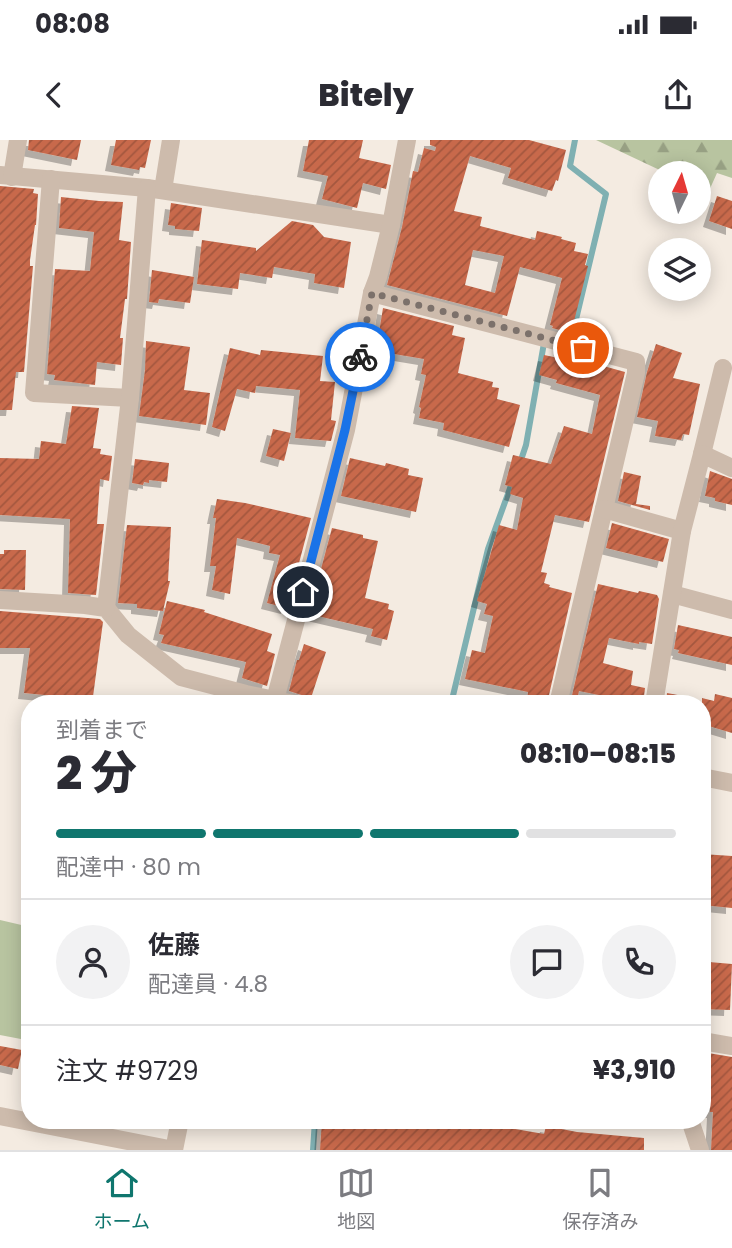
<!DOCTYPE html>
<html lang="ja">
<meta charset="utf-8">
<style>
body{margin:0;font-family:Poppins,"Noto Sans JP",sans-serif;background:#f2f2f3;color:#2b2b33;height:100vh;display:flex;flex-direction:column;font-size:26px;white-space:nowrap}
*{box-sizing:border-box;margin:0}
p{font-size:23px;color:#7c7c81}
.icon{flex:none;width:38px;height:38px;fill:none;stroke:currentColor;stroke-width:2;stroke-linecap:round;stroke-linejoin:round}
.map{position:relative;flex:1;overflow:hidden}
.panel{position:absolute;left:21px;top:555px;width:690px;height:434px;display:flex;flex-direction:column;background:#fff;border-radius:28px;box-shadow:0 4px 18px #0003}
.panel>*{flex:none}
.needle{width:46px;rotate:5deg}
.tools{position:absolute;left:648px;top:21px;display:grid;gap:14px}
.tools a{display:grid;place-items:center;width:63px;height:63px;border-radius:50%;background:#fff;box-shadow:0 4px 18px #0003;font-size:35px}
.pin{position:absolute;display:grid;place-items:center;width:60px;height:60px;color:#fff;margin:-30px;border:4px solid #fff;border-radius:50%;box-shadow:0 2px 7px #0007}
.courier{position:absolute;display:grid;place-items:center;width:70px;height:70px;margin:-35px;border:5px solid #1a73e8;border-radius:50%;background:#fff;color:#222;box-shadow:0 2px 9px #0007}
.head em{font-style:normal;font-weight:800}
.head div{display:flex;flex-direction:column-reverse}
.head{display:flex;align-items:center;justify-content:space-between;height:119px;padding:0 35px}
h1{font-size:46px;font-weight:800;line-height:52px}
.bar{display:grid;grid-template-columns:repeat(4,1fr);gap:10px 7px;align-content:center;height:84px;padding:0 35px}
.bar i{height:9px;border-radius:5px;background:#e1e1e2}
.bar .active{background:#0f766e}
.bar p{grid-column:span 4}
.line{display:flex;align-items:center;gap:18px;padding:0 35px;border-top:2px solid #e1e1e2}
.line div{flex:1}
.round{display:grid;place-items:center;flex:none;width:74px;height:74px;border-radius:37px;background:#f2f2f3}
.status{display:flex;justify-content:space-between;align-items:center;height:49px;padding:0 35px;background:#fff;direction:ltr}
.status svg{height:19px;fill:currentColor}
header{display:flex;justify-content:space-between;align-items:center;height:91px;padding:0 35px;background:#fff;font-size:32px;font-weight:800}
.menu{display:flex;justify-content:space-around;align-items:center;height:98px;border-top:2px solid #e1e1e2;background:#fff;font-size:19px;color:#7c7c81}
.menu a{display:grid;justify-items:center;gap:4px}
.menu .active{color:#0f766e}
.map>svg:first-child{display:block}
.forest{fill:url(#forest-firs)}
.pitch{fill:#b8c4a0}
.lines{fill:none;stroke-linecap:round;stroke-linejoin:round}
.stream{stroke:#7fb0b2;stroke-width:6}
.building{fill:url(#building-hatch);fill-rule:evenodd;filter:url(#shadow)}
.minor{stroke:#cdbbac;stroke-width:18}
.done{stroke:#7c716b;stroke-width:7;stroke-dasharray:0 12.6}
.route{stroke:#1a73e8;stroke-width:9}
</style>
<div class="status"><b>08:08</b><svg viewBox="0 0 49 12"><path d="M0 12V9h3v3zM5 12V6h3v6zM10 12V3h3v9zM15 12V0h3v12zM26 1h20v11H26zM47 4h2v5h-2z"/></svg></div>
<header><svg class="icon" aria-label="back" viewBox="0 0 24 24"><path d="M15 5l-7 7 7 7"/></svg>Bitely<svg class="icon" aria-label="share" viewBox="0 0 24 24"><path d="M12 15V3M7 8l5-5 5 5M5 13v7h14v-7"/></svg></header>
<div class="map">
<svg width="732" height="1010" viewBox="0 0 732 1010">
<defs>
<pattern id="forest-firs" width="22" height="20" patternUnits="userSpaceOnUse" patternTransform="scale(1.75)"><rect width="22" height="20" fill="#b8c4a0"/><path d="M5 1l3.5 6h-7zM16 11l3.5 6h-7z" fill="#97a083"/></pattern>
<pattern id="building-hatch" width="6" height="6" patternUnits="userSpaceOnUse" patternTransform="scale(1.75)"><rect width="6" height="6" fill="#c8694b"/><path d="M-1 1l2-2M0 6l6-6M5 7l2-2" fill="none" stroke="#a4573f"/></pattern>
<filter id="shadow"><feDropShadow dx="-6" dy="6" stdDeviation="0" flood-color="#0004"/></filter>
</defs>
<rect width="100%" height="100%" fill="#f4ebe1"/>
<polygon class="forest" points="596,0 732,0 732,38 717,33 708,53 698,49 698,33 666,33"/>
<polygon class="pitch" points="0,780 30,787 30,898 26,900 0,895"/>
<g class="lines">
<g class="stream">
<polyline points="572,196 606,54 570,26 575,0"/>
<polyline points="520,323 526,305 544,203 547,204"/>
<polyline points="451,564 488,409 513,340"/>
<polyline points="313,1010 315,980"/>
</g>
</g>
<g class="building">
<polygon points="29,0 81,0 77,20 28,10"/>
<polygon points="116,0 151,0 145,28 140,27 139,30 111,25"/>
<polygon points="309,0 363,0 359,18 391,25 386,49 363,43 357,68 322,59 328,36 303,31"/>
<path d="M430,0H529L566,10L558,41L556,40L552,51L508,38L511,28L470,16L454,71L482,77L480,86L535,100L537,91L562,97L561,99L576,103L574,111L588,114L585,125L588,126L571,193L552,188L553,186L550,185L562,138L520,127L507,176L387,145L402,87L413,31L418,32L424,8L435,11L436,7L430,5ZM473,110L504,116L495,153L465,145Z"/>
<polygon points="0,46 34,49 33,53 38,54 36,85 35,85 30,120 30,126 33,126 24,232 16,232 12,270 0,270"/>
<polygon points="717,56 732,61 732,89 709,81"/>
<polygon points="61,57 99,61 123,62 119,100 131,102 127,159 125,159 120,198 123,198 121,225 97,222 95,245 54,240 55,235 47,234 55,129 90,131 94,92 59,88"/>
<polygon points="171,63 202,68 199,91 175,89 175,86 168,85"/>
<polygon points="292,81 313,85 324,97 351,102 344,148 314,143 315,134 274,127 272,138 240,133 238,149 197,144 202,100 256,108 256,111"/>
<polygon points="152,130 194,137 190,163 159,159 158,163 149,162"/>
<polygon points="383,168 454,186 452,195 465,198 458,233 493,242 492,247 499,248 497,259 520,265 509,307 443,290 444,283 419,278 421,268 419,267 426,235 421,234 424,219 376,211"/>
<polygon points="146,201 190,207 184,250 210,253 206,285 139,276 145,230"/>
<polygon points="656,204 682,213 673,238 700,244 689,295 683,294 681,300 655,296 658,281 637,277 647,232"/>
<polygon points="230,208 260,215 261,210 323,216 320,241 335,242 331,280 336,281 331,301 295,298 300,250 256,246 255,253 237,249 225,291 212,287"/>
<polygon points="544,215 578,222 578,219 625,232 589,382 555,375 541,432 547,433 544,443 550,445 549,447 572,453 547,564 538,564 527,561 528,552 465,539 472,510 485,513 493,476 484,474 487,464 477,461 499,385 517,390 523,358 510,354 512,347 505,345 513,315 551,324 564,286 592,294 600,255 556,243 557,240 539,235"/>
<polygon points="72,266 99,268 93,308 101,309 100,314 112,316 109,341 100,339 97,384 104,384 96,455 68,453 70,379 0,375 0,318 39,319 41,301 66,304"/>
<polygon points="273,289 291,293 284,321 266,316"/>
<polygon points="350,318 385,326 386,323 409,329 408,335 423,338 416,372 341,356"/>
<polygon points="135,319 169,323 167,342 149,340 149,343 144,342 143,345 132,343"/>
<polygon points="710,331 732,339 732,365 715,361 715,358 705,356"/>
<polygon points="624,332 641,336 636,364 650,366 650,370 618,361"/>
<polygon points="217,359 245,363 311,378 287,468 267,463 280,415 269,413 270,406 237,398 230,454 212,450 216,426 210,426 216,378 213,378"/>
<polygon points="612,383 669,399 663,422 606,408"/>
<polygon points="127,385 171,387 168,441 170,441 163,471 137,468 137,464 118,463"/>
<polygon points="332,388 363,395 363,398 378,401 365,458 389,464 388,469 394,471 387,500 371,496 373,489 309,474"/>
<polygon points="4,410 26,410 25,450 0,449 0,414 4,414"/>
<polygon points="598,444 638,453 639,451 657,455 659,459 652,504 639,502 639,504 609,498 603,523 633,531 631,545 645,548 643,564 579,551 576,564 570,564"/>
<polygon points="167,461 205,470 204,472 272,494 267,511 275,514 267,546 242,538 246,522 161,503 164,495 159,494"/>
<polygon points="0,471 100,479 103,482 92,564 54,564 55,556 24,553 30,508 0,508"/>
<polygon points="678,485 732,497 732,525 678,513 679,510 674,509"/>
<polygon points="304,504 326,512 311,558 289,551 297,520 299,520"/>
<polygon points="667,553 683,556 683,564 666,564"/>
<polygon points="715,554 732,558 732,593 702,584 702,558 714,561"/>
<polygon points="702,714 732,716 732,768 702,765"/>
<polygon points="709,822 732,824 730,870 702,869 702,832 708,832"/>
<polygon points="0,906 22,910 18,929 0,925"/>
<polygon points="702,912 732,917 732,1010 711,1010 713,972 710,972 710,968 702,967"/>
<polygon points="322,980 493,980 492,985 544,994 546,986 577,992 644,998 644,1010 320,1010"/>
</g>
<g class="lines">
<g class="minor">
<polyline points="0,35 147,48 391,85"/>
<polyline points="12,37 18,0"/>
<polyline points="51,39 34,253 130,258"/>
<polyline points="163,50 171,0"/>
<polyline points="372,153 636,222 636,233 558,564"/>
<polyline points="702,314 723,228"/>
<polyline points="604,369 682,391"/>
<polyline points="672,454 732,470"/>
<polyline points="0,460 85,465 106,468 128,495 181,537 246,554 294,564"/>
<polyline points="106,468 130,258 147,48"/>
<polyline points="273,564 275,560 346,290 372,153 378,137 391,85 407,0"/>
<polyline points="654,564 682,391 702,314 732,328"/>
<polyline points="702,637 732,643"/>
<polyline points="702,901 732,906"/>
<polyline points="0,976 174,1010"/>
<polyline points="690,980 700,1010"/>
<polyline points="174,1010 180,980"/>
</g>
</g>
<g class="lines">
<polyline class="done" points="360,217 372,153 583,208"/>
<polyline class="route" points="303,452 345,290 360,217"/>
</g>
</svg>
<div class="tools">
<a><svg class="needle" viewBox="-14 -14 28 28"><path d="M0-13l5 13h-10z" fill="#e53935"/><path d="M0 13l5-13h-10z" fill="#7c7c81"/></svg></a>
<a><svg class="icon" aria-label="layers" viewBox="0 0 24 24"><path d="M12 4l9 5-9 5-9-5zM3 14l9 5 9-5"/></svg></a>
</div>
<div class="pin" style="left:583px;top:208px;background:#ea580c"><svg class="icon" aria-label="bag" viewBox="0 0 24 24"><path d="M5 8h14l-1 12H6zM9 8a3 3 0 0 1 6 0"/></svg></div>
<div class="pin" style="left:303px;top:452px;background:#1f2937"><svg class="icon" aria-label="home" viewBox="0 0 24 24"><path d="M3 11l9-7 9 7M6 9v11h12V9"/></svg></div>
<div class="courier" style="left:360px;top:217px"><svg class="icon" aria-label="bike" viewBox="0 0 24 24"><circle cx="6" cy="16" r="4"/><circle cx="18" cy="16" r="4"/><path d="M6 16l4-8h5l3 8M10 8l3 8H6M13 5h3"/></svg></div>
<section class="panel">
<div class="head"><div><h1>2 分</h1><p>到着まで</p></div><em>08:10–08:15</em></div>
<div class="bar"><i class="active"></i><i class="active"></i><i class="active"></i><i></i><p>配達中 · 80 m</p></div>
<div class="line" style="height:126px"><a class="round"><svg class="icon" aria-label="person" viewBox="0 0 24 24"><circle cx="12" cy="8" r="4"/><path d="M4 21q1-7 8-7t8 7"/></svg></a><div><b>佐藤</b><p>配達員 · 4.8</p></div><a class="round"><svg class="icon" aria-label="chat" viewBox="0 0 24 24"><path d="M4 5h16v11H9l-5 4z"/></svg></a><a class="round"><svg class="icon" aria-label="phone" viewBox="0 0 24 24"><path d="M5 4h4l2 5-3 2q2 4 5 5l2-3 5 2v4C11 20 4 13 5 4z"/></svg></a></div>
<div class="line" style="height:91px"><div>注文 #9729</div><b>¥3,910</b></div>
</section>
</div>
<nav class="menu">
<a class="active"><svg class="icon" aria-label="home" viewBox="0 0 24 24"><path d="M3 11l9-7 9 7M6 9v11h12V9"/></svg>ホーム</a>
<a><svg class="icon" aria-label="map" viewBox="0 0 24 24"><path d="M3 6l6-2 6 2 6-2v14l-6 2-6-2-6 2zM9 4v14M15 6v14"/></svg>地図</a>
<a><svg class="icon" aria-label="saved" viewBox="0 0 24 24"><path d="M7 4h10v16l-5-4-5 4z"/></svg>保存済み</a>
</nav>
